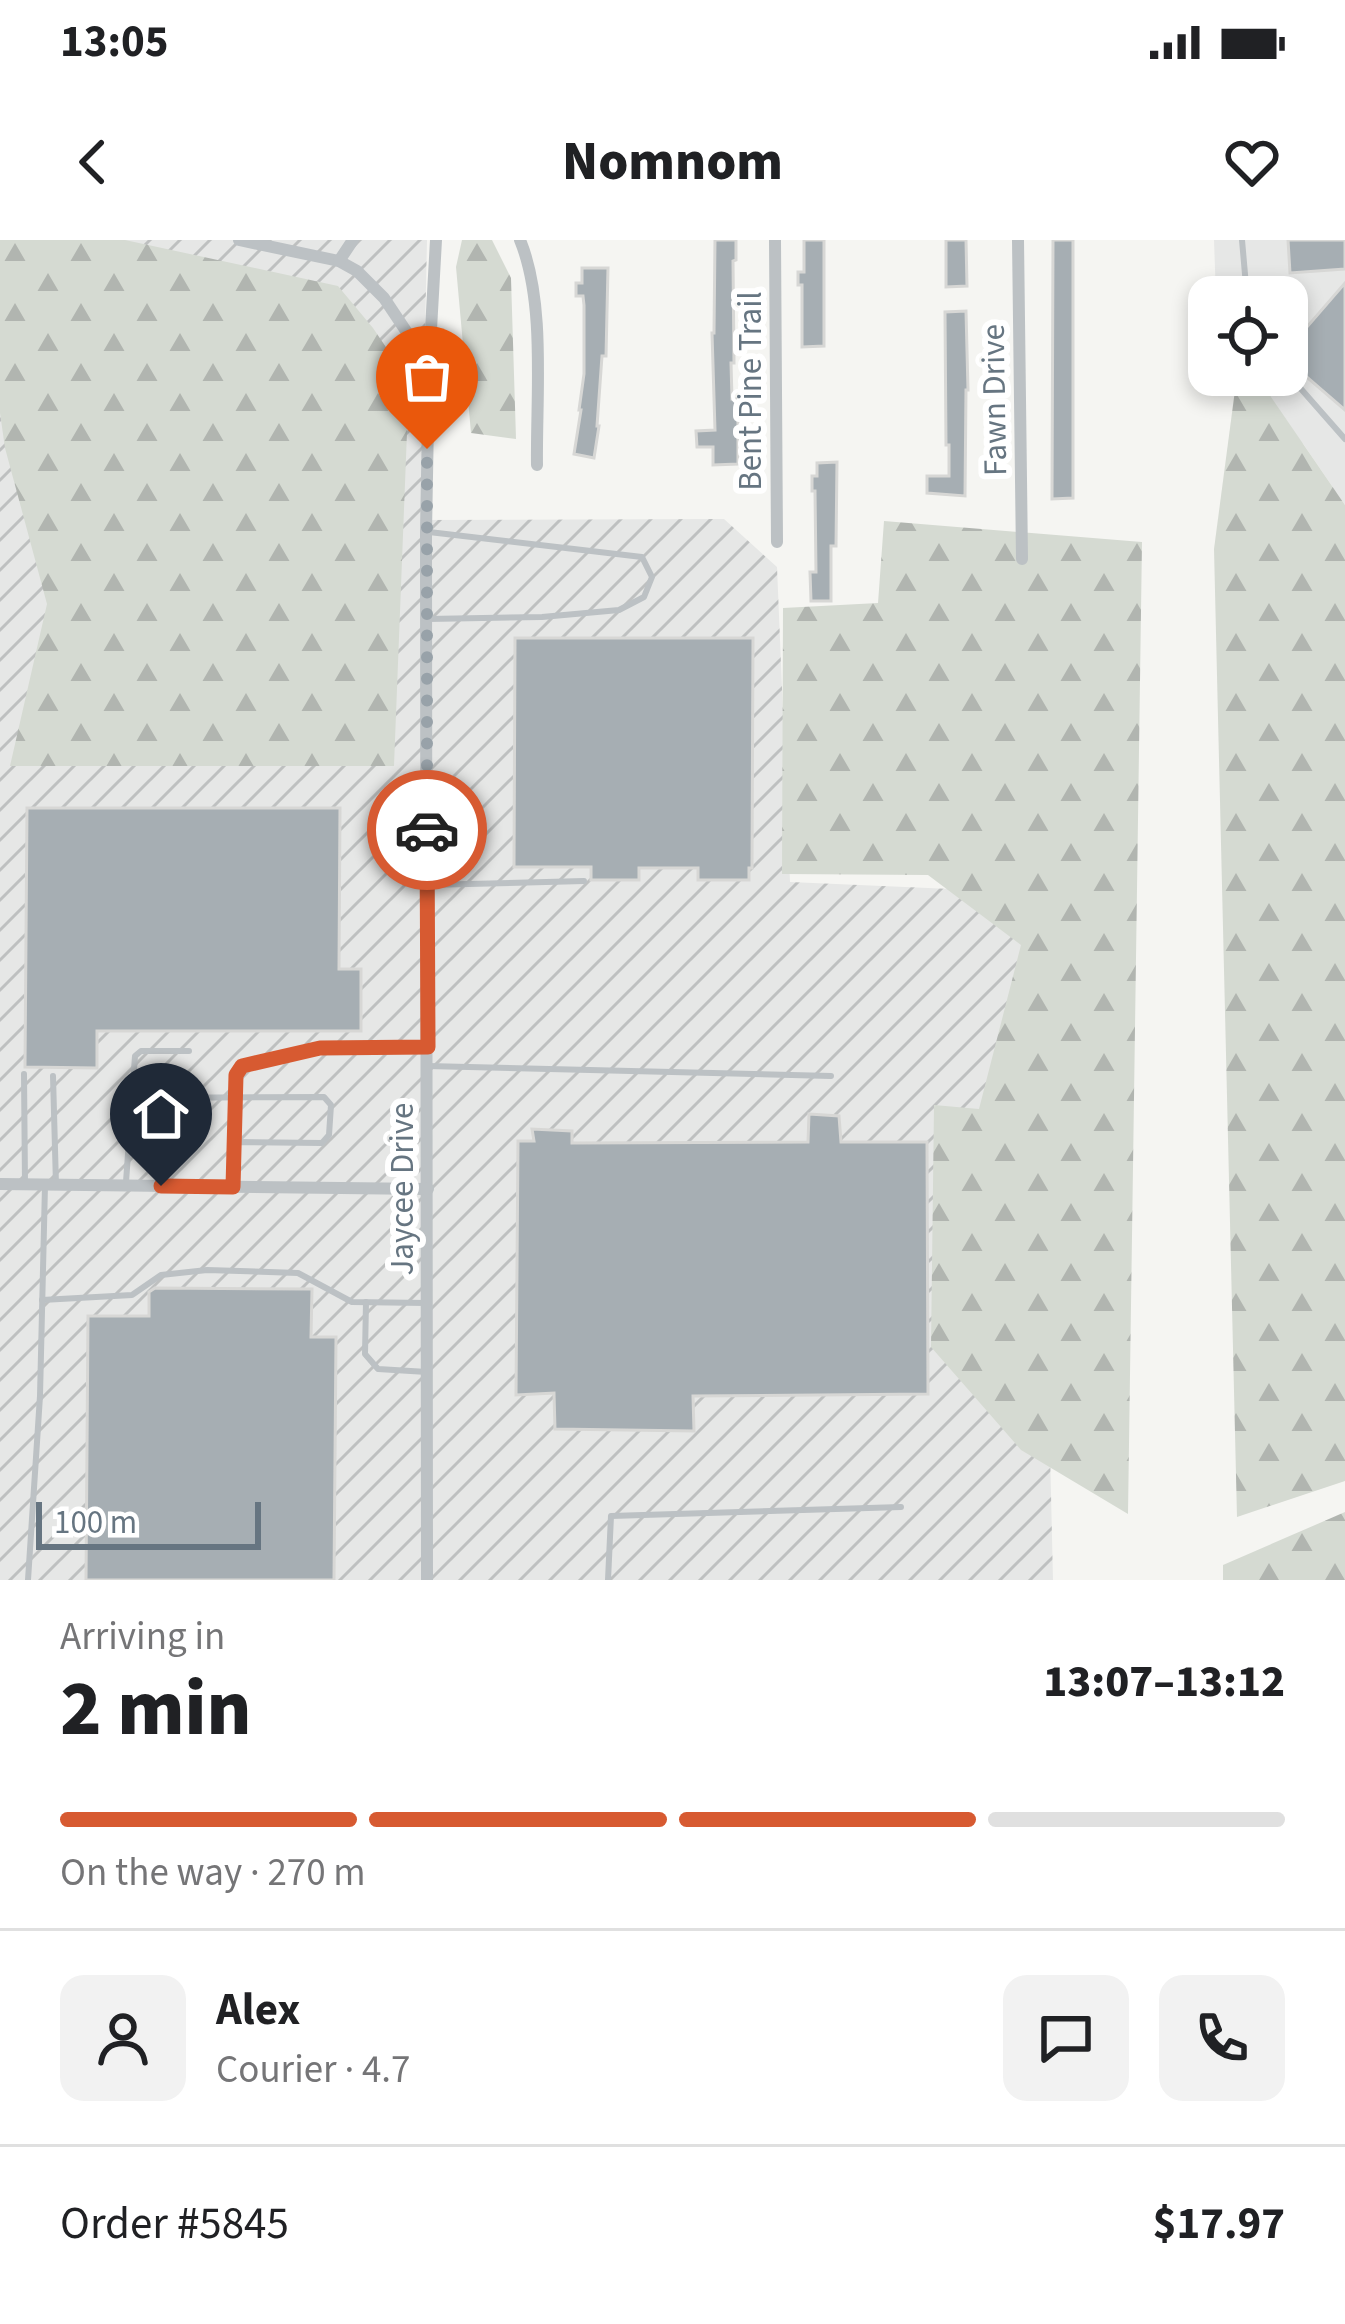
<!DOCTYPE html>
<meta charset="utf-8">
<style>
body{margin:0;font-family:"Source Sans 3",sans-serif;background:#f2f2f2;color:#202124;height:100vh;display:flex;flex-direction:column;font-size:45px;white-space:nowrap}
*{box-sizing:border-box;margin:0}
p{font-size:39px;color:#757577}
.icon{flex:none;width:66px;height:66px;fill:none;stroke:currentColor;stroke-width:2;stroke-linecap:round;stroke-linejoin:round}
.map{position:relative;height:1340px;overflow:hidden}
.details{display:flex;flex-direction:column;background:#fff;flex:1}
.details>*{flex:none}
.tools{position:absolute;left:1188px;top:36px;display:grid;gap:24px}
.tools a{display:grid;place-items:center;width:120px;height:120px;border-radius:24px;background:#fff;box-shadow:0 6px 18px #0003;font-size:60px}
.scale{position:absolute;left:36px;bottom:30px;width:225px;box-sizing:border-box;padding-left:12px;border:6px solid #667581;border-top:0;font-size:33px;line-height:42px;white-space:nowrap;color:#667581;-webkit-text-stroke:9px #fff;paint-order:stroke}
.pin{position:absolute;display:grid;place-items:center;width:102px;height:102px;color:#fff;margin:-123px -51px;border-radius:50% 50% 50% 0;rotate:-45deg;box-shadow:0 0 12px #0007}
.pin .icon{rotate:45deg}
.courier{position:absolute;display:grid;place-items:center;width:120px;height:120px;margin:-60px;border:9px solid #d75a31;border-radius:50%;background:#fff;color:#222;box-shadow:0 3px 15px #0007}
.overview em{font-style:normal;font-weight:800}
.overview div{display:flex;flex-direction:column-reverse}
.overview{display:flex;align-items:center;justify-content:space-between;height:204px;padding:0 60px}
h1{font-size:78px;font-weight:800;line-height:90px}
.bar{display:grid;grid-template-columns:repeat(4,1fr);gap:18px 12px;align-content:center;height:144px;padding:0 60px}
.bar i{height:15px;border-radius:9px;background:#e0e0e0}
.bar .selected{background:#d75a31}
.bar p{grid-column:span 4}
.line{display:flex;align-items:center;gap:30px;padding:0 60px;border-top:3px solid #e0e0e0}
.line div{flex:1}
.round{display:grid;place-items:center;flex:none;width:126px;height:126px;border-radius:24px;background:#f2f2f2}
.status{display:flex;justify-content:space-between;align-items:center;height:84px;padding:0 60px;background:#fff;direction:ltr}
.status svg{height:33px;fill:currentColor}
header{display:flex;justify-content:space-between;align-items:center;height:156px;padding:0 60px;background:#fff;font-size:54px;font-weight:800}
.map>svg:first-child{display:block}
.built{fill:#e6e7e6}
.industrial{fill:url(#industrial-furrows)}
.forest{fill:url(#forest-firs)}
.building{fill:#a6aeb3;stroke:#d7d7d5;stroke-width:3}
.lines{fill:none;stroke-linecap:round;stroke-linejoin:round}
.lane{stroke:#bcc1c4;stroke-width:6}
.street{stroke:#bcc1c4;stroke-width:12}
.done{stroke:#98a2a9;stroke-width:12;stroke-dasharray:0 21.6}
.route{stroke:#d75a31;stroke-width:15}
.labels{text-anchor:middle;stroke-width:12;stroke-linejoin:round;paint-order:stroke}
.street-label{font-size:33px;fill:#667581;stroke:#fff}
</style>
<div class="status"><b>13:05</b><svg viewBox="0 0 49 12"><path d="M0 12V9h3v3zM5 12V6h3v6zM10 12V3h3v9zM15 12V0h3v12zM26 1h20v11H26zM47 4h2v5h-2z"/></svg></div>
<header><svg class="icon" aria-label="back" viewBox="0 0 24 24"><path d="M15 5l-7 7 7 7"/></svg>Nomnom<svg class="icon" aria-label="heart" viewBox="0 0 24 24"><path d="M12 20l-8-8c-3-5 5-10 8-4 3-6 11-1 8 4z"/></svg></header>
<div class="map">
<svg width="1345" height="1340" viewBox="0 0 1345 1340">
<defs>
<pattern id="industrial-furrows" width="10" height="10" patternUnits="userSpaceOnUse" patternTransform="scale(3)"><rect width="10" height="10" fill="#e6e7e6"/><path d="M-1 1l2-2M0 10L10 0M9 11l2-2" fill="none" stroke="#bec0c0"/></pattern>
<pattern id="forest-firs" width="22" height="20" patternUnits="userSpaceOnUse" patternTransform="scale(3)"><rect width="22" height="20" fill="#d5dad2"/><path d="M5 1l3.5 6h-7zM16 11l3.5 6h-7z" fill="#b1b5b0"/></pattern>
</defs>
<rect width="100%" height="100%" fill="#f5f5f2"/>
<polygon class="built" points="1214,0 1345,0 1345,265 1304,205 1245,135 1287,135 1287,57 1216,57"/>
<polygon class="industrial" points="0,0 427,0 421,280 724,279 777,327 790,642 951,649 1037,647 1053,1340 0,1340"/>
<g class="forest">
<polygon points="0,0 125,0 338,46 373,88 409,141 394,526 10,526 47,364 5,208 0,173"/>
<polygon points="462,0 492,0 511,38 516,199 471,193 456,27"/>
<polygon points="1237,135 1256,135 1345,265 1345,1241 1237,1277 1214,309"/>
<polygon points="884,281 1142,302 1128,1274 1021,1210 931,1107 934,865 979,869 1021,705 928,635 782,634 783,368 878,363"/>
<polygon points="1345,1272 1345,1340 1223,1340 1223,1325"/>
</g>
<g class="building">
<polygon points="715,0 736,0 736,20 733,21 734,123 731,123 732,159 741,159 741,171 738,171 738,224 713,225 713,207 697,207 696,191 715,190 712,93 714,93"/>
<polygon points="804,0 824,0 824,106 802,107 802,45 798,45 798,32 804,32"/>
<polygon points="946,0 966,0 967,46 946,47"/>
<polygon points="1053,0 1073,0 1073,258 1052,259"/>
<polygon points="1288,0 1345,0 1345,29 1290,33"/>
<polygon points="582,28 608,28 606,116 602,116 597,186 599,186 594,218 574,214 581,170 579,170 584,134 584,65 583,56 576,56 576,43 582,43"/>
<polygon points="1345,43 1345,170 1287,120 1287,110"/>
<polygon points="966,71 968,150 966,150 965,256 927,253 927,236 949,236 949,205 946,205 945,72"/>
<polygon points="837,222 836,306 831,306 831,361 811,361 810,332 816,332 815,251 812,251 812,236 817,236 817,223"/>
<polygon points="515,398 753,398 752,628 749,628 749,640 698,640 698,628 639,628 639,640 591,640 591,627 514,627"/>
<polygon points="27,568 340,568 339,729 361,729 361,791 97,791 97,828 25,827"/>
<polygon points="809,874 839,876 841,902 927,902 928,1154 693,1156 694,1191 555,1189 554,1153 516,1155 518,901 534,901 532,889 572,891 572,903 808,902"/>
<polygon points="155,1048 312,1049 311,1097 336,1097 334,1340 86,1340 88,1076 149,1076 149,1052"/>
</g>
<g class="lines">
<g class="lane">
<polyline points="1242,0 1247,57"/>
<polyline points="1287,133 1345,199"/>
<polyline points="428,379 542,377 619,370 644,357 652,337 642,317 429,292"/>
<polyline points="427,645 584,641"/>
<polyline points="427,826 831,836"/>
<polyline points="24,834 25,944"/>
<polyline points="53,836 56,945"/>
<polyline points="132,858 135,816 141,811 189,811"/>
<polyline points="236,902 236,835 242,827 320,808 424,807"/>
<polyline points="126,942 132,858 324,857 331,865 329,895 322,903 236,902 233,947"/>
<polyline points="42,1060 132,1055 161,1035 207,1030 298,1033 352,1062 426,1063"/>
<polyline points="366,1062 365,1114 378,1129 427,1132"/>
<polyline points="28,1340 40,1156 45,945"/>
<polyline points="608,1340 611,1276 901,1267"/>
</g>
<g class="street">
<polyline points="239,0 339,21 357,31 384,58 412,100 429,126 426,292 427,1340"/>
<path d="M520,0C546,63 536,157 537,225"/>
<polyline points="775,0 777,302"/>
<polyline points="1018,0 1022,319"/>
<polyline points="339,21 353,0"/>
<polyline points="429,125 436,0"/>
<polyline points="0,944 428,949"/>
</g>
</g>
<g class="lines">
<polyline class="done" points="427,590 427,209"/>
<polyline class="route" points="161,946 233,947 236,835 242,826 320,808 428,807 427,590"/>
</g>
<g class="labels">
<g class="street-label">
<text transform="translate(749 151) rotate(-90)" y="12">Bent Pine Trail</text>
<text transform="translate(993 160) rotate(-91)" y="12">Fawn Drive</text>
<text transform="translate(401 949) rotate(-90)" y="12">Jaycee Drive</text>
</g>
</g>
</svg>
<div class="tools">
<a><svg class="icon" aria-label="locate" viewBox="0 0 24 24"><circle cx="12" cy="12" r="6"/><path d="M12 2v4M12 18v4M2 12h4M18 12h4"/></svg></a>
</div>
<div class="scale">100 m</div>
<div class="pin" style="left:427px;top:209px;background:#ea580c"><svg class="icon" aria-label="bag" viewBox="0 0 24 24"><path d="M5 8h14l-1 12H6zM9 8a3 3 0 0 1 6 0"/></svg></div>
<div class="pin" style="left:161px;top:946px;background:#1f2937"><svg class="icon" aria-label="home" viewBox="0 0 24 24"><path d="M3 11l9-7 9 7M6 9v11h12V9"/></svg></div>
<div class="courier" style="left:427px;top:590px"><svg class="icon" aria-label="car" viewBox="0 0 24 24"><path d="M5 17H2v-5l4-1 3-4h7l3 4 3 1v5h-3M9 17h6M6 11h13"/><circle cx="7" cy="17" r="2"/><circle cx="17" cy="17" r="2"/></svg></div>
</div>
<section class="details">
<div class="overview"><div><h1>2 min</h1><p>Arriving in</p></div><em>13:07–13:12</em></div>
<div class="bar"><i class="selected"></i><i class="selected"></i><i class="selected"></i><i></i><p>On the way · 270 m</p></div>
<div class="line" style="height:216px"><a class="round"><svg class="icon" aria-label="person" viewBox="0 0 24 24"><circle cx="12" cy="8" r="4"/><path d="M4 21q1-7 8-7t8 7"/></svg></a><div><b>Alex</b><p>Courier · 4.7</p></div><a class="round"><svg class="icon" aria-label="chat" viewBox="0 0 24 24"><path d="M4 5h16v11H9l-5 4z"/></svg></a><a class="round"><svg class="icon" aria-label="phone" viewBox="0 0 24 24"><path d="M5 4h4l2 5-3 2q2 4 5 5l2-3 5 2v4C11 20 4 13 5 4z"/></svg></a></div>
<div class="line" style="height:156px"><div>Order #5845</div><b>$17.97</b></div>
</section>
